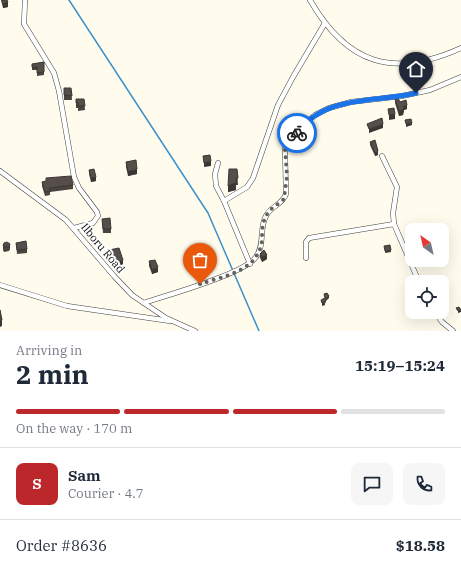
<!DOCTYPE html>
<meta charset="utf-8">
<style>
body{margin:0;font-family:"IBM Plex Serif",serif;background:#f6f6f7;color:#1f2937;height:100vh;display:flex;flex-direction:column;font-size:15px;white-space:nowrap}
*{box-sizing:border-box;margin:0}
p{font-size:13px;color:#747a83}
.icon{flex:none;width:22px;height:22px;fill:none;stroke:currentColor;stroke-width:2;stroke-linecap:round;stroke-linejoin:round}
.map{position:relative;height:331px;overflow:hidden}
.panel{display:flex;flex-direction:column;background:#fff;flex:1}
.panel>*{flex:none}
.needle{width:26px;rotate:326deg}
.buttons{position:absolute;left:405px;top:223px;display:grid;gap:8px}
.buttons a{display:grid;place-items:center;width:44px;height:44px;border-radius:8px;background:#fff;box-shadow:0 4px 16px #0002;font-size:20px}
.pin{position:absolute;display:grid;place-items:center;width:34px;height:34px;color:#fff;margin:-41px -17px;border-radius:50% 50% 50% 0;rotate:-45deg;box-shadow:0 0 4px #0007}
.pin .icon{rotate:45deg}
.courier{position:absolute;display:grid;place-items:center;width:40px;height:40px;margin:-20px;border:3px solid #1a73e8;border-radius:50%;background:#fff;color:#222;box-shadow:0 1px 5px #0007}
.headline em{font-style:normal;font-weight:700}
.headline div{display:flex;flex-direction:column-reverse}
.headline{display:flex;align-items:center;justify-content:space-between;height:68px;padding:0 16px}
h1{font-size:26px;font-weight:700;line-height:30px}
.bar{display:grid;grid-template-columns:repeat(4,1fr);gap:6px 4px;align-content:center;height:48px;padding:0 16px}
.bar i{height:5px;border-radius:3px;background:#e0e1e3}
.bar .selected{background:#bc272c}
.bar p{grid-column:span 4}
.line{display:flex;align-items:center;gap:10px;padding:0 16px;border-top:1px solid #e0e1e3}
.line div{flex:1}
.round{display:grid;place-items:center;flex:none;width:42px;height:42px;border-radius:8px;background:#f6f6f7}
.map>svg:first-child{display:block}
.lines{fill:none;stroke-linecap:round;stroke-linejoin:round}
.stream{stroke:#3b90cc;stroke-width:1.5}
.street-casing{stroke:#404040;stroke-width:5.5}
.street{stroke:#fff;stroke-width:4.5}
.wall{fill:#4a4340}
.shaded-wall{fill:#3c3734}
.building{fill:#564e4a;stroke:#3c3734}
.done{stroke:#62615b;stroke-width:4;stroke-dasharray:0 7.2}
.route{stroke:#1a73e8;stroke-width:5}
.labels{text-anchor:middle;stroke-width:4;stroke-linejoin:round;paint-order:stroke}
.street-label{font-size:11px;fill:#0d0d0d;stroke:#fff}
</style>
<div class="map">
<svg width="461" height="331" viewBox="0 0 461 331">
<rect width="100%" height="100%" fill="#fffced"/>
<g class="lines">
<polyline class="stream" points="69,0 208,213 259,331"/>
<defs>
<g id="street">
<polyline points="25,0 24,24 54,73 59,91 74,177 79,188 97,212 98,216 93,223 74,228"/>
<path d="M310,0C347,64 393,79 461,48"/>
<polyline points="382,156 397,187 393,213 394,224 419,282"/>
<polyline points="218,163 215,174 216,186 224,201 250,264"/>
<polyline points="0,171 66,220 114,276 132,295 166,318 195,331"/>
<polyline points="224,201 247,187 253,178 278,105 293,77 325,23"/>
<polyline points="306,258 306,242 309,238 394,224"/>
<polyline points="0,285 67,306 170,321"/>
<path d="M144,303C167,295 244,274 256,257C265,245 259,228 266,216C271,206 282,205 286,194L285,149L303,125L315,115L329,108L351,102L402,96L430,90L461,77"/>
<polyline points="435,312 442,322 453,331"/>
</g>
</defs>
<use href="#street" class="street-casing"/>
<use href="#street" class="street"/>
</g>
<g class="wall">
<polygon points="1,0 7,0 8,7 3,8"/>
<polygon points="44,62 44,75 37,76 37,70 32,70 32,64"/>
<polygon points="64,88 71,88 72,100 64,100"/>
<polygon points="76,99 84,99 85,110 78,111 78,108 76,108"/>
<polygon points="395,99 400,102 407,109 404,110 403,115 399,116 395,103"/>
<polygon points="370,142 378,155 375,156 370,145"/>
<polygon points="126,162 137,174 128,176 126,167"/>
<polygon points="237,169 238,185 236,185 236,190 228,192"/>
<polygon points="89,170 96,181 91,182 89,174"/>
<polygon points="46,178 73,185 73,189 50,192 50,195 45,196 42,186 42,182 46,181"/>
<polygon points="102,219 111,229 111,233 103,233"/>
<polygon points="4,243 10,248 9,251 4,252 3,250 3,246"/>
<polygon points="16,243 27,249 27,253 17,254"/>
<polygon points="109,250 123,264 117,267 109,255"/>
<polygon points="260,254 267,259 262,262 260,258"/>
<polygon points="149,261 158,272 152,274 149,266"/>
</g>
<g class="shaded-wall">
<polygon points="8,2 8,7 3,8 3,4"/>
<polygon points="407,105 407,109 404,110 403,115 399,116 399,111 404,106"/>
<polygon points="395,114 395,119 389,120 389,115"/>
<polygon points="412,123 412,125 406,127 406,124"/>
<polygon points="383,124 383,128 369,133 369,129"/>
<polygon points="378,151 378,155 375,156 375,153"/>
<polygon points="211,161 211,166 204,167 204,163"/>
<polygon points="137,169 137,174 128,176 128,172"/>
<polygon points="96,177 96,181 91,182 91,178"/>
<polygon points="236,179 236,190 228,192 228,186"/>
<polygon points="10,244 10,248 9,251 9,247"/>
<polygon points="391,250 391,252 385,253 385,251"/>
<polygon points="267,255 267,259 262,262 262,257"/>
<polygon points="123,260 123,264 117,267 117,262"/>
<polygon points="158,267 158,272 152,274 152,270"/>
<polygon points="329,296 329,298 326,301 326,299"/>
<polygon points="322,303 325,303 325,305 322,306"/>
<polygon points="461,310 461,312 458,313 458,311"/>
<polygon points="2,320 2,326 0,327 0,321"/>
</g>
<g class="building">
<polygon points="2,0 7,0 8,2 3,4"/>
<polygon points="44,62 44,72 37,73 37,67 32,67 32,64"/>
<polygon points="64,88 71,88 72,96 64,95"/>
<polygon points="398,98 400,102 406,100 407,105 404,106 403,110 399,111 395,99"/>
<polygon points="76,99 84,99 85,106 78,106 78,103 76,103"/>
<polygon points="394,108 395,114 389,115 388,109"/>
<polygon points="382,118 383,124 369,129 367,124"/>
<polygon points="411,119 412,123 406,124 405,120"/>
<polygon points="375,140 378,151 375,153 370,142"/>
<polygon points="210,155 211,161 204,163 203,156"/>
<polygon points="136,160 137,169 128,172 126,162"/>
<polygon points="94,169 96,177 91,178 89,170"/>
<polygon points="229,169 237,169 238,178 236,179 236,183 228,186"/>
<polygon points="71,176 73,185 49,188 50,191 45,192 42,182 46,181 46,178"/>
<polygon points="110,218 111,229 103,229 102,219"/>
<polygon points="26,241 27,249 17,250 16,243"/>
<polygon points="7,242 10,244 9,247 4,247 3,246 4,243"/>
<polygon points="390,245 391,250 385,251 384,246"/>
<polygon points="119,248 123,260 117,262 109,250"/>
<polygon points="264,250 267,255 262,257 260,254"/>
<polygon points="155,260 158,267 152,270 149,261"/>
<polygon points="327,293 329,296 326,299 325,303 322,303 321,300 325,298 324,294"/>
<polygon points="459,307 461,310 458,311 456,308"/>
<polygon points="0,310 2,320 0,321"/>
</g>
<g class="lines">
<path class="done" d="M200,284C224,276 259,271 262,240C262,232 262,220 268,213C272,207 279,204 284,199L287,176L285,149L297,133"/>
<path class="route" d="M297,133C326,94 374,103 416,93"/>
</g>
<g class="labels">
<g class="street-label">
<text transform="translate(103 248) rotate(50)" y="4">Ilboru Road</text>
</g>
</g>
</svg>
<div class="buttons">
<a><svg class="needle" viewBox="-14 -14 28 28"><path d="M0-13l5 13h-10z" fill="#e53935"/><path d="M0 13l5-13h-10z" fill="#747a83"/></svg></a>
<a><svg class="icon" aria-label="locate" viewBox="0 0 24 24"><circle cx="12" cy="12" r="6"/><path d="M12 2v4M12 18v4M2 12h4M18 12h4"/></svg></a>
</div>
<div class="pin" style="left:200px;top:284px;background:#ea580c"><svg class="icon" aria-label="bag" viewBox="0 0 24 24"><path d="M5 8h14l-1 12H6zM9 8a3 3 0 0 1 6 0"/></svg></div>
<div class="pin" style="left:416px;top:93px;background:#1f2937"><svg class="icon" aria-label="home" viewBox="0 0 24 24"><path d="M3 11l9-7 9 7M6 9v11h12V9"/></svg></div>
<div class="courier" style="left:297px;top:133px"><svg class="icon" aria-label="bike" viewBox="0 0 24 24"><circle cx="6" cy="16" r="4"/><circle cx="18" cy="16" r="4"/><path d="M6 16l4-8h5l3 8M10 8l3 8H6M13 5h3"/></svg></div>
</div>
<section class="panel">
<div class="headline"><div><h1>2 min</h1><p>Arriving in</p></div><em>15:19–15:24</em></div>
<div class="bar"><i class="selected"></i><i class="selected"></i><i class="selected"></i><i></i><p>On the way · 170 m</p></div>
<div class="line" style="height:72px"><b class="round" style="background:#bc272c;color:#fff">S</b><div><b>Sam</b><p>Courier · 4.7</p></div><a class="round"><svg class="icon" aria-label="chat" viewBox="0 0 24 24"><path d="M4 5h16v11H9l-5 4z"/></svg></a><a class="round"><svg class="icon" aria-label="phone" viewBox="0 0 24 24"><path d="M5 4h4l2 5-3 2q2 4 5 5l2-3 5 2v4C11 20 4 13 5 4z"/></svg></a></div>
<div class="line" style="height:52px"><div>Order #8636</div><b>$18.58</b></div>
</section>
